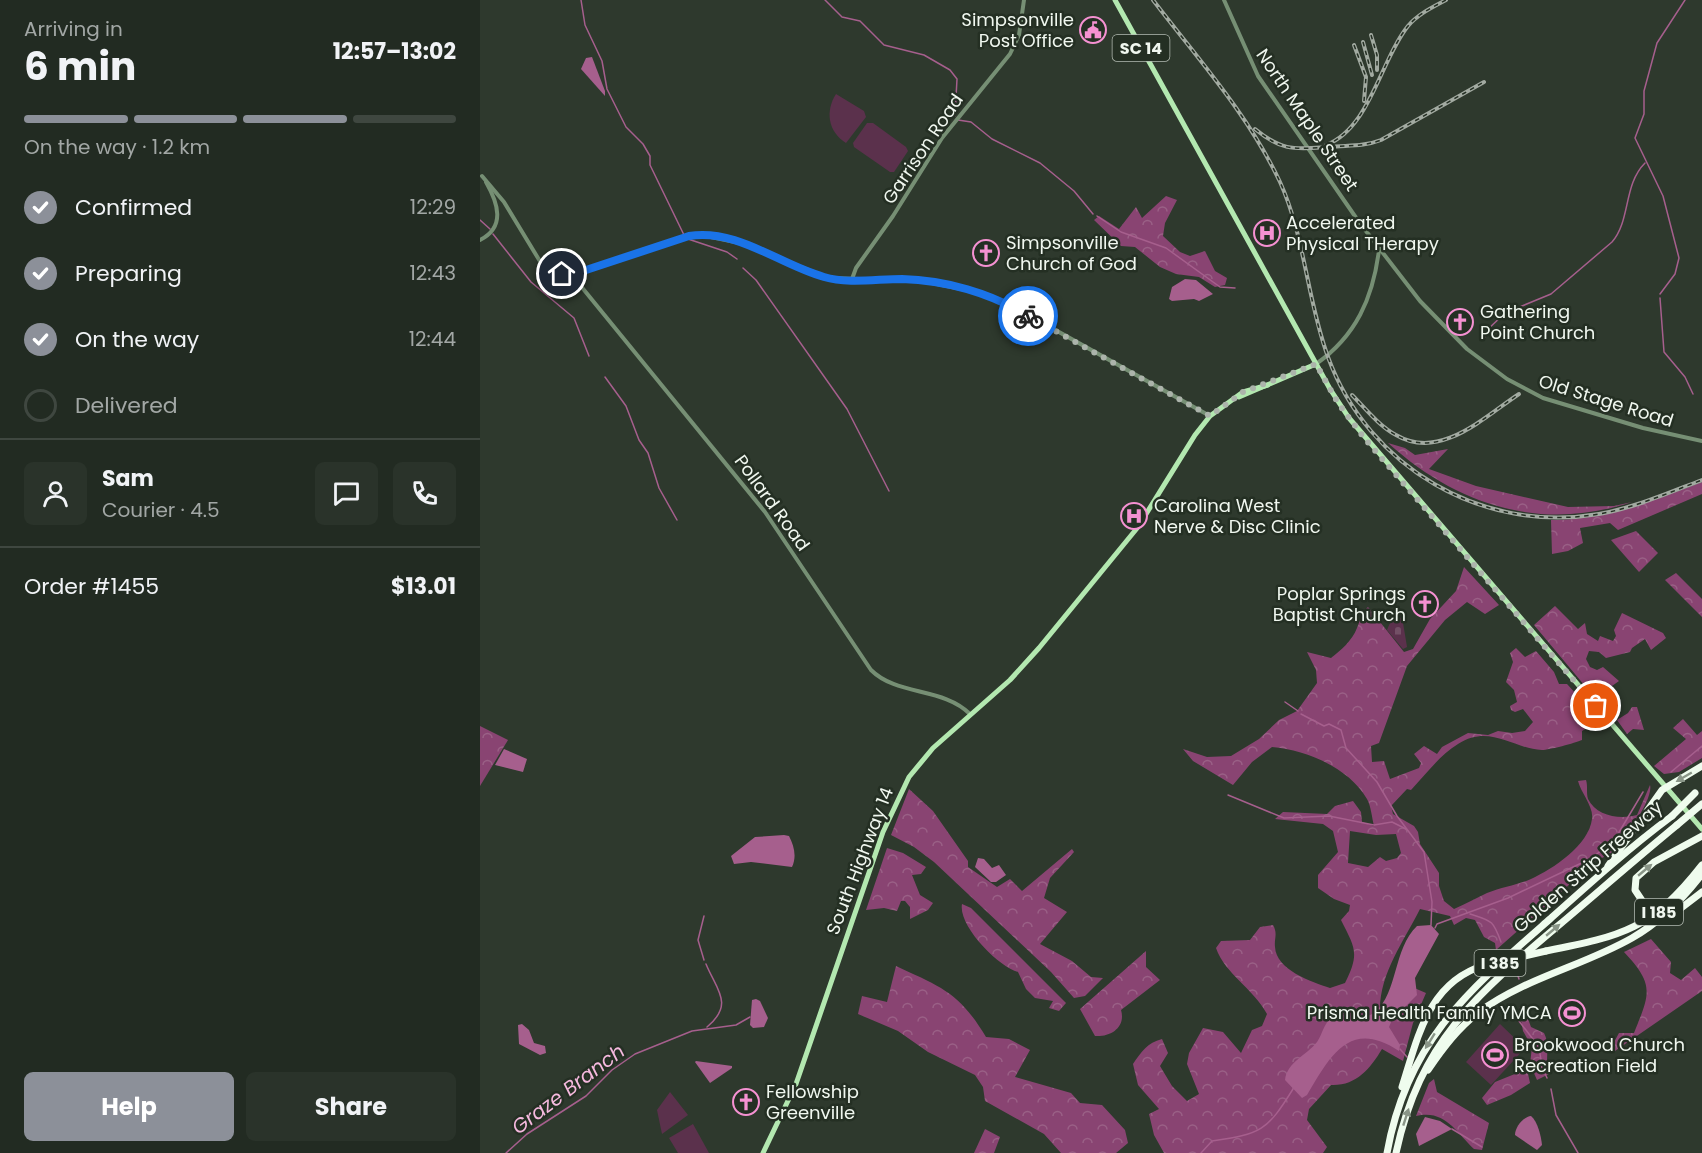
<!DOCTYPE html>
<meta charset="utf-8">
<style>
body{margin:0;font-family:Poppins,sans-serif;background:#2a332a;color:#f1f3f6;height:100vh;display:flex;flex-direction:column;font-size:22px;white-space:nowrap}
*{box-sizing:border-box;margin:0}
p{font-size:20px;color:#a2a7a5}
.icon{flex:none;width:33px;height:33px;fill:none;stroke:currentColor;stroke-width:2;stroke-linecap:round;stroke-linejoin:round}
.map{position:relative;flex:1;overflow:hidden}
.side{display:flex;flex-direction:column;background:#222b22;width:480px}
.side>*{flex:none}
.pin{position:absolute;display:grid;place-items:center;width:51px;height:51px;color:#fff;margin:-26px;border:3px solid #fff;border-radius:50%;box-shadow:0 2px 6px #0007}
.courier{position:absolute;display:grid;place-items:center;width:60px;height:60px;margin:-30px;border:4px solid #1a73e8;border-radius:50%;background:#fff;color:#222;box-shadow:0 2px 8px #0007}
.summary em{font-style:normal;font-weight:700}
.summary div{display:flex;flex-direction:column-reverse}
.summary{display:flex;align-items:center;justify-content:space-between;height:102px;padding:0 24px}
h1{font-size:39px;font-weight:700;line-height:45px}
.bar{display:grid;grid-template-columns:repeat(4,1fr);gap:9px 6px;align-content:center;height:72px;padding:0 24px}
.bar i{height:8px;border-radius:4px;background:#3f4740}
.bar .on{background:#8c9099}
.bar p{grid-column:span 4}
.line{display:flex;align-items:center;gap:15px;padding:0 24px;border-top:2px solid #3f4740}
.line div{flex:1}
.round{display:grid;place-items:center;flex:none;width:63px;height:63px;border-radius:9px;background:#2a332a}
ol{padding:0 24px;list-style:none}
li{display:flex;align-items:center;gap:18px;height:66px}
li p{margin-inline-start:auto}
li .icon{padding:6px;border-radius:50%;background:#8c9099;color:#fff;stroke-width:4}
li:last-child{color:#a2a7a5}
li i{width:33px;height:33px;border:3px solid #3f4740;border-radius:50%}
.action{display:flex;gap:12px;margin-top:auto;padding:12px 24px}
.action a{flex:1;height:69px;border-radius:9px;background:#8c9099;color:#fff;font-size:24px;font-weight:700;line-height:69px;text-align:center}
.action a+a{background:#2a332a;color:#f1f3f6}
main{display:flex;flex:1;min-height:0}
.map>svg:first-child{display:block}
.forest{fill:url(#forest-crowns);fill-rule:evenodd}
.cemetery{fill:url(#cemetery-stones)}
.park{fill:#5b314c}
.water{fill:#a65f8d}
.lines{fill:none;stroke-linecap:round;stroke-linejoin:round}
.stream{stroke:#a65f8d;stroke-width:1.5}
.minor{stroke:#768f74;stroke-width:4}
.major{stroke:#b3e8b0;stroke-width:5}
.highway{stroke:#effcee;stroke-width:7}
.rail-casing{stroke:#a2aaa1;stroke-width:4}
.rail{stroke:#242f23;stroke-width:1.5;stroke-dasharray:4.5;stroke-linecap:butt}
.highway-bridge{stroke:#effcee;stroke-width:7}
.oneway{fill:#8a9688}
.done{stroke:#acb4ab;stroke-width:6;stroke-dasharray:0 10.8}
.route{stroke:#1a73e8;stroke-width:8}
.labels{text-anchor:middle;stroke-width:5;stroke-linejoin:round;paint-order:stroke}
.shield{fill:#242f23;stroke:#b3bbb2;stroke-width:1.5}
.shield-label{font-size:16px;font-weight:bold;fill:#f0f7ef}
.poi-label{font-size:18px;fill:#f0f7ef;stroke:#242f23;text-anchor:start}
.street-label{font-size:18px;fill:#f0f7ef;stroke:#242f23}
.water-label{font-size:20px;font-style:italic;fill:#f5b9de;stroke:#242f23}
</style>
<main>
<section class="side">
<div class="summary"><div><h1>6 min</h1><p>Arriving in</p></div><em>12:57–13:02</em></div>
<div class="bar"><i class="on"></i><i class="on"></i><i class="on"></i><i></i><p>On the way · 1.2 km</p></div>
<ol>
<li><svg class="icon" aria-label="check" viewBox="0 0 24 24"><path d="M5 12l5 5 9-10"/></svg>Confirmed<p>12:29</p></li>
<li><svg class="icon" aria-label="check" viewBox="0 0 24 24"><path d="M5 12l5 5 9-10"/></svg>Preparing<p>12:43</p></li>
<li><svg class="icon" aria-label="check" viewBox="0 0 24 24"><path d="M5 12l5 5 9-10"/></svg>On the way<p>12:44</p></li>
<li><i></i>Delivered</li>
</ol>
<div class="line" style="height:108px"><a class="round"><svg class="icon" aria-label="person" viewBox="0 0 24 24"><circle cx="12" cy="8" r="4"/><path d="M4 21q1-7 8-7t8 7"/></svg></a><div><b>Sam</b><p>Courier · 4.5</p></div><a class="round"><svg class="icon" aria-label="chat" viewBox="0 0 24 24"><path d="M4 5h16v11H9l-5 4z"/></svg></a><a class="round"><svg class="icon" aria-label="phone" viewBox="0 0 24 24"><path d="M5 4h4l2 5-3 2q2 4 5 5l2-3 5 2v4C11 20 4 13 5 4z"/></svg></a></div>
<div class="line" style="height:78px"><div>Order #1455</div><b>$13.01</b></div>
<div class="action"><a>Help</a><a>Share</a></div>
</section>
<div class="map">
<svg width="1222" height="1153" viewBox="0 0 1222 1153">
<defs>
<pattern id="forest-crowns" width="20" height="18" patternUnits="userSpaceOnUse" patternTransform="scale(1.5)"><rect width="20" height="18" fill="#894472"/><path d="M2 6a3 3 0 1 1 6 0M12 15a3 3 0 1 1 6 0" fill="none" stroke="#9a6086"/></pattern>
<pattern id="cemetery-stones" width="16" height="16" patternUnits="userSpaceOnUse" patternTransform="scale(1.5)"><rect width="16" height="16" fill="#5b314c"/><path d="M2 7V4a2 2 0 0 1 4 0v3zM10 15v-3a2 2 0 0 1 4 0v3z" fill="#735066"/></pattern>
</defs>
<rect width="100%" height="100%" fill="#2e392d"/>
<g class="forest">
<polygon points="686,196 697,200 685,223 683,236 700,252 710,256 725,251 735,271 747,278 745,285 735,287 719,277 696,274 680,267 655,247 641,246 614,220 619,216 639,229 656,207 662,218"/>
<path d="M908,443L925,448L935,455L968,449L949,469L996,486L1088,507L1134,506L1152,502C1061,532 978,506 908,443Z"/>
<path d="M1222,482V494L1138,530L1130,523L1100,528L1103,543L1088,551L1072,554L1071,520C1125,520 1171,501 1222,482Z"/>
<polygon points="1156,531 1178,553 1159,572 1131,540"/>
<path d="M984,567L1019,605L1005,614L987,602L965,620L927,666L899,743L891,746L892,762L904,761L910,779L939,768L941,763L934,754L944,746L957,754L962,747L988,733L1008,735L1018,731L1032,733L1045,731L1053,722L1043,709L1035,712L1031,710L1030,706L1037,702L1034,690L1026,682L1033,662L1030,653L1036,648L1045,657L1056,651L1074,672L1079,684H1087L1118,718L1117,722L1102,731V740C1095,743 1069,750 1062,750C1031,748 1010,724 978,744C960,755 946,774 931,790L927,789L911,806L913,814L934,826L938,832L940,844L959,873V886L964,901L974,909C986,904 996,898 1007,893C1022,887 1037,885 1051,879C1073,869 1109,845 1112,819C1114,807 1101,793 1098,781L1106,780C1108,786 1106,793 1108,799C1116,816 1140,820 1157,815L1170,785C1174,799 1143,842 1132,852C1125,858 1114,860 1108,866C1079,896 1047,922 1016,950L1015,943L1004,937L995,920L986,918L974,925L970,916L940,909C924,941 900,973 900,1009L932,987L946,993L933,1023L923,1061L902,1049C890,1069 876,1086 851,1085L829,1109L827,1120L847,1147L843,1153H684L674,1135L669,1114L679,1109L658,1085L653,1064C662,1051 667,1043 682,1039L688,1053L680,1066L692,1086L707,1101L719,1094L707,1064L709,1053L723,1028L743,1032L761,1053L772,1030L782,1026L787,1014C773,988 745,974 736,948L741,941L770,940L780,927L793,925C798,934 794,938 795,947C796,970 832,982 850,988L865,983C880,953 875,948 861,920L869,911L870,905L854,899L838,888V875L858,852L853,831L843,824L795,819L803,812L847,814L855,806L873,801L881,812L882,822L894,826C892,818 891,806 887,799C869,768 827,750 792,747L772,762L753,785L713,761L703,749L727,757L751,756L779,739L799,720L817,711L837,683L836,670L827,652L851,658C861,650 872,641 877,628C881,619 880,614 888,607L924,652L933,649L950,619L976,591ZM870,831L896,835L916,834L921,853L917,858L906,861L900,857L888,867L868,863Z"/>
<polygon points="1196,573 1222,599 1222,617 1185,580"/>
<polygon points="1075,606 1098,629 1105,623 1107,634 1118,641 1120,636 1133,641 1136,636 1134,630 1142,613 1183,633 1186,638 1171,650 1165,639 1152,648 1150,652 1126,658 1119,652 1109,651 1106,659 1110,667 1117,670 1123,667 1139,681 1115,698 1054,625"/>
<polygon points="1152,707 1157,707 1164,730 1153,729 1147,734 1137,720 1148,713"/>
<polygon points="1203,719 1217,735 1222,731 1222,758 1199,772 1184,774 1174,766 1206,739 1193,728"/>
<polygon points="0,726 28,740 0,786"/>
<polygon points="429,789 453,811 488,861 488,867 517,887 530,879 542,891 592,849 594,852 570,878 564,898 587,912 560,944 592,961 611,977 623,978 605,996 594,998 571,972 454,862 434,847 411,835"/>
<polygon points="407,848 423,853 446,867 441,874 432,875 440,895 453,903 448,910 430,919 430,907 425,901 421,901 417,911 404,908 386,910"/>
<path d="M482,904L491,908L586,1003L579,1011L569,1008L573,1001L555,998L546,989L538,972C519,967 478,926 482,904Z"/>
<path d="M1171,939L1191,962L1190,973L1201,980L1215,968L1222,977V991L1135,1051L1133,1044L1139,1033H1154C1170,993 1175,985 1144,952Z"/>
<path d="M666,951V967L680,980L641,1010C646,1027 631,1037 615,1036L600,1009Z"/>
<path d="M416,966C461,987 479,992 506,1037L529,1039L550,1050L535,1077L591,1093L600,1103L622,1105L645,1130L648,1143L636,1153H581L564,1134L505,1101L503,1087L495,1075L448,1052L418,1031L378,1014L382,996L407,1002Z"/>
<path d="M1043,1005L1051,1027L1064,1033C1071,1047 1064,1060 1069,1074L1057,1080L1050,1064L1052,1047L1043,1031L1039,1008Z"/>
<polygon points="1047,1069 1050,1083 1031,1095 1007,1105 1002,1098 1015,1082"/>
<path d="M954,1079L957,1092L1009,1123L1002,1150L994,1149C976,1132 965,1109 936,1116L949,1083Z"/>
<polygon points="505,1129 520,1137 514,1153 494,1153"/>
</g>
<polygon class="cemetery" points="922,617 927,647 923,649 907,630 910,623"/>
<g class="park">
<path d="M356,94L384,111L386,117L366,143C348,132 345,111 356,94Z"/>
<polygon points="387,123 393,123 426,147 428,151 414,172 410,172 374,147 373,143"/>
<polygon points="1020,1024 1045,1048 1011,1085 986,1062"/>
<polygon points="190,1092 208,1115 182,1134 177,1110"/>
<polygon points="213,1124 229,1153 198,1153 189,1138"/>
</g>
<g class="water">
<polygon points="112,57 125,91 125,96 101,69 106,58"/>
<polygon points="705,279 716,280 733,294 719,301 714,299 692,301 689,299 692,287"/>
<polygon points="24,749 47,759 43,772 15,765"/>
<path d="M304,835L309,836C314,846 317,856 312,867L271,862L254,864L251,856L275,837Z"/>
<polygon points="498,858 504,859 512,868 519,865 526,875 516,882 511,882 495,867"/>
<path d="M951,925L959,934L935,978L937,995L912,1020L909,1027L920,1045L919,1051C869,1018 850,1057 827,1095L822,1098L805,1080C807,1062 827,1055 837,1042C843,1034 844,1020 855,1016C868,1012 883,1022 895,1012C918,993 913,949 937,926Z"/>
<polygon points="276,999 280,1001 288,1018 284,1027 273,1028 270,1025 272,1000"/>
<polygon points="42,1024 49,1030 54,1043 65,1046 66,1053 60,1055 39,1044 38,1025"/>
<polygon points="216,1061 252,1066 252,1068 230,1083 215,1062"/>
<path d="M1051,1116C1058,1122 1061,1136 1062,1145L1057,1150L1035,1135C1035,1127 1043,1117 1051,1116Z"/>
<polygon points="945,1117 960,1121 972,1129 939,1146 936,1134"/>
</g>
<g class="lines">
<g class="stream">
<polyline points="101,0 105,25 122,61 127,89 146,127 163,144 170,156 170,165 204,235"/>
<polyline points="345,0 362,17 380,21 404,45 444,55 470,70 477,79 475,116"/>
<polyline points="478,120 491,122 512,139 560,163 594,191 613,214"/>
<polyline points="617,216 641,232 686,248 740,287 755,288"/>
<polyline points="0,220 10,229"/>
<polyline points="13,234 51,282 94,318 109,356"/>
<polyline points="208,239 247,252 257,259"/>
<polyline points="263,268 276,280 367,409 409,491"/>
<polyline points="1180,294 1195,274 1199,258 1183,196 1155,138 1164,114 1164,91 1177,43 1205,0"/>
<polyline points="1180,298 1184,352 1205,377 1213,394"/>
<path d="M1005,337L1006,331L1025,313L1071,294L1132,242C1151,220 1143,185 1165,163"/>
<polyline points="125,377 146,406 159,440 168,453 179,488 197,520"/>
<polyline points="805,702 818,711"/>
<polyline points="821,714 844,726 849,724 861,730 866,748 897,782 917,816 944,852 952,902 951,925"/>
<polyline points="1191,772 1222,746"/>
<polyline points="748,795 804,818 849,816 894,825 912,822 926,829"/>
<path d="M990,914C1012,921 1013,920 1021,942"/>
<polyline points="224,916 218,940 224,960"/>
<polyline points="955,928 957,924 1028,898 1112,858 1135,839 1163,792"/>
<path d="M226,964C236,989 255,1004 227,1027"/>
<polyline points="1038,976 1039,979"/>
<polyline points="1032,1012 1059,1047 1062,1067 1067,1078"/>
<polyline points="920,1049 927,1057"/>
<polyline points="1071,1089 1076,1115 1098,1153"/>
<polyline points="972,1129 1002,1147"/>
<polyline points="26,1153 47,1134 106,1096 132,1070 155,1054 212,1031 256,1025 270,1017"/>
<path d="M721,1153L732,1141C781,1134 787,1131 813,1089"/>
</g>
<g class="minor">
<polyline points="744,0 778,76 879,222 940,301 987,349 1027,379 1063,398 1163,428 1222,441"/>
<polyline points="2,176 24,202 61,263 75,273 97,273 209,236 221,235 260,243 349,278 442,281 496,292 534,307 730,416"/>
<path d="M0,240C26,227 18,203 6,182"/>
<path d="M91,274L285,512L391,670C417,696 463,687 490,714"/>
<polyline points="372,279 376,268 413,216 462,138 530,54 539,35 544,0"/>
<path d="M836,364C876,336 893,298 899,250"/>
</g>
<g class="major">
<polyline points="635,0 850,389 869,418 1222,829"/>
<polyline points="759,397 836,364"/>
<polyline points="283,1153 316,1084 403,832 429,777 453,748 530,680 559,648 658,527 715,435 730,416 763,392 788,385"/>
</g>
<g class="highway">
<polyline points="1128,866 1182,790 1222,766"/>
<polyline points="1187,903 1176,907 1163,902 1155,890 1156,878 1174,862 1222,836"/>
<polyline points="1188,918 1222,892"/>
<path d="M1066,951C1143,936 1172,929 1222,865"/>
<path d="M948,1070C963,1048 978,1028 999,1012C1045,978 1103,966 1152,938C1180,922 1202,900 1222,874"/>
<path d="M922,1087C938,1037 948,982 1005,965"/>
<path d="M907,1153C927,1041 989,990 1070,919C1109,884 1149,848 1192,816"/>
<path d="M916,1153C940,1042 996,995 1079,925C1118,892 1157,858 1197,825"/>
</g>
<defs>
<g id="rail">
<path d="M673,0C718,59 768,114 800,182C825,237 827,300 848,357C888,467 1002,534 1119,514C1154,508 1188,493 1222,480"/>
<polyline points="891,35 897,55 897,70"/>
<polyline points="883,42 892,75"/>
<polyline points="874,45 886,77 884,101"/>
<path d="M775,129C803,152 815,149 849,147C868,145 883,147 901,140L1004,82"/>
<path d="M846,145C890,128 900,61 928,26C938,14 953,7 966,0"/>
<path d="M872,395C885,408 899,426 916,435C960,461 1004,417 1039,394"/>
</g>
</defs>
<use href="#rail" class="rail-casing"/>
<use href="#rail" class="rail"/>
<g class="highway-bridge">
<polyline points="1192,816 1215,793"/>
<polyline points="1197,825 1222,804"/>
<polyline points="1005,965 1066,951"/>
</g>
</g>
<defs><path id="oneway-solid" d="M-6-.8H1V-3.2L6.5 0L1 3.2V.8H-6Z" transform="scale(1.5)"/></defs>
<g class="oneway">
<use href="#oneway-solid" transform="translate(1204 777) rotate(150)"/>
<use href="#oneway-solid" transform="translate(1165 870) rotate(-40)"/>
<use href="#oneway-solid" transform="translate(1073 930) rotate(-40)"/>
<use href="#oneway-solid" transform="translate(950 1041) rotate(122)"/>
<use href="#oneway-solid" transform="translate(926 1117) rotate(-72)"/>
</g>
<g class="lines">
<polyline class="done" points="548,316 730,416 763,392 836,364 858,403 885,439 1116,706"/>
<path class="route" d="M82,274L97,273L209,236C257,228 300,265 344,277C368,284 397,279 422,279C465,280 511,293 548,316"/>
</g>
<defs>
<symbol id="civic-ring" viewBox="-11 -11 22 22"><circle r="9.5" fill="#242f23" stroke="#f591d2" stroke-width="1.5"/><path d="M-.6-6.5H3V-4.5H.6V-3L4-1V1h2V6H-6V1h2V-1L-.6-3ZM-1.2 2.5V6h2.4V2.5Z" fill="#f591d2"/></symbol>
<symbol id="hospital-ring" viewBox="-11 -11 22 22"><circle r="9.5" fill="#242f23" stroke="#f591d2" stroke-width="1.5"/><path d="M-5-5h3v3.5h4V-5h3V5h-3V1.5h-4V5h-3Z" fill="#f591d2"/></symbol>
<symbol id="church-ring" viewBox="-11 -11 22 22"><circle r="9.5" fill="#242f23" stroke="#f591d2" stroke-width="1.5"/><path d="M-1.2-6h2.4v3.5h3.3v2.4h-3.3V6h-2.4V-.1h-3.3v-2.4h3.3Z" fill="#f591d2"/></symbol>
<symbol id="stadium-ring" viewBox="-11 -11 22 22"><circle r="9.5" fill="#242f23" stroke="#f591d2" stroke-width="1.5"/><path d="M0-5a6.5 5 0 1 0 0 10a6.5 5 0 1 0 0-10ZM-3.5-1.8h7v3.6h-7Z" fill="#f591d2"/></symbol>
</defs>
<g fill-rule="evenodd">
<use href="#civic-ring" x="598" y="15" width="30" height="30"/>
<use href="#hospital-ring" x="772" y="218" width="30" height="30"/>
<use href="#church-ring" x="491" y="238" width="30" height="30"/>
<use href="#church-ring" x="965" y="307" width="30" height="30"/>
<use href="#hospital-ring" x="639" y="501" width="30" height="30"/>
<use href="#church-ring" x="930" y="589" width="30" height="30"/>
<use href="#stadium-ring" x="1077" y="998" width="30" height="30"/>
<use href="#stadium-ring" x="1000" y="1040" width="30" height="30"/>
<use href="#church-ring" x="251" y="1087" width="30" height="30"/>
</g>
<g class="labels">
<g class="shield">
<rect x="632.5" y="35" width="57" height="26" rx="4.5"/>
<rect x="1155" y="899" width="48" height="26" rx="4.5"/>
<rect x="994.5" y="950" width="51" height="26" rx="4.5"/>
</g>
<g class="shield-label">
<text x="661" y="54">SC 14</text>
<text x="1179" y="918">I 185</text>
<text x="1020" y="969">I 385</text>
</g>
<g class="poi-label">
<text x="594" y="26" text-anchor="end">Simpsonville<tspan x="594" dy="21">Post Office</tspan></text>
<text x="806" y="229">Accelerated<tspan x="806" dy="21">Physical THerapy</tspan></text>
<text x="526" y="249">Simpsonville<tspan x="526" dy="21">Church of God</tspan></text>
<text x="1000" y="318">Gathering<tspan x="1000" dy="21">Point Church</tspan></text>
<text x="674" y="512">Carolina West<tspan x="674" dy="21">Nerve &amp; Disc Clinic</tspan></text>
<text x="926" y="600" text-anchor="end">Poplar Springs<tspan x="926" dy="21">Baptist Church</tspan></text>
<text x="1072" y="1019" text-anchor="end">Prisma Health Family YMCA</text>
<text x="1034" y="1051">Brookwood Church<tspan x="1034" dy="21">Recreation Field</tspan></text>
<text x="286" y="1098">Fellowship<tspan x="286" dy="21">Greenville</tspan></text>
</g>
<g class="street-label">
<text transform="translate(827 120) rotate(56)" y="6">North Maple Street</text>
<text transform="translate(443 149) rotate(-56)" y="6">Garrison Road</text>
<text transform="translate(1126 401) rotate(17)" y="6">Old Stage Road</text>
<text transform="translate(292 503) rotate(54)" y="6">Pollard Road</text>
<text transform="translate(380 861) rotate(-69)" y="6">South Highway 14</text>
<text transform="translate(1108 867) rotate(-41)" y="6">Golden Strip Freeway</text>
</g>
<g class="water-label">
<text transform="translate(88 1089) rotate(-37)" y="7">Graze Branch</text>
</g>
</g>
</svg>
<div class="pin" style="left:1116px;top:706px;background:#ea580c"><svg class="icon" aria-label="bag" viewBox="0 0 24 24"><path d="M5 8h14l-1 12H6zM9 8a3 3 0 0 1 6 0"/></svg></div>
<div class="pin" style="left:82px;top:274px;background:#1f2937"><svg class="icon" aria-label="home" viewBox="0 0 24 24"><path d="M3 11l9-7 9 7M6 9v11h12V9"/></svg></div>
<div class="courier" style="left:548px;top:316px"><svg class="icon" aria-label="bike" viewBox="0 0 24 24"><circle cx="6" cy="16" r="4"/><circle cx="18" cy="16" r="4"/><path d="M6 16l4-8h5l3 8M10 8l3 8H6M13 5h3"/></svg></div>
</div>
</main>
